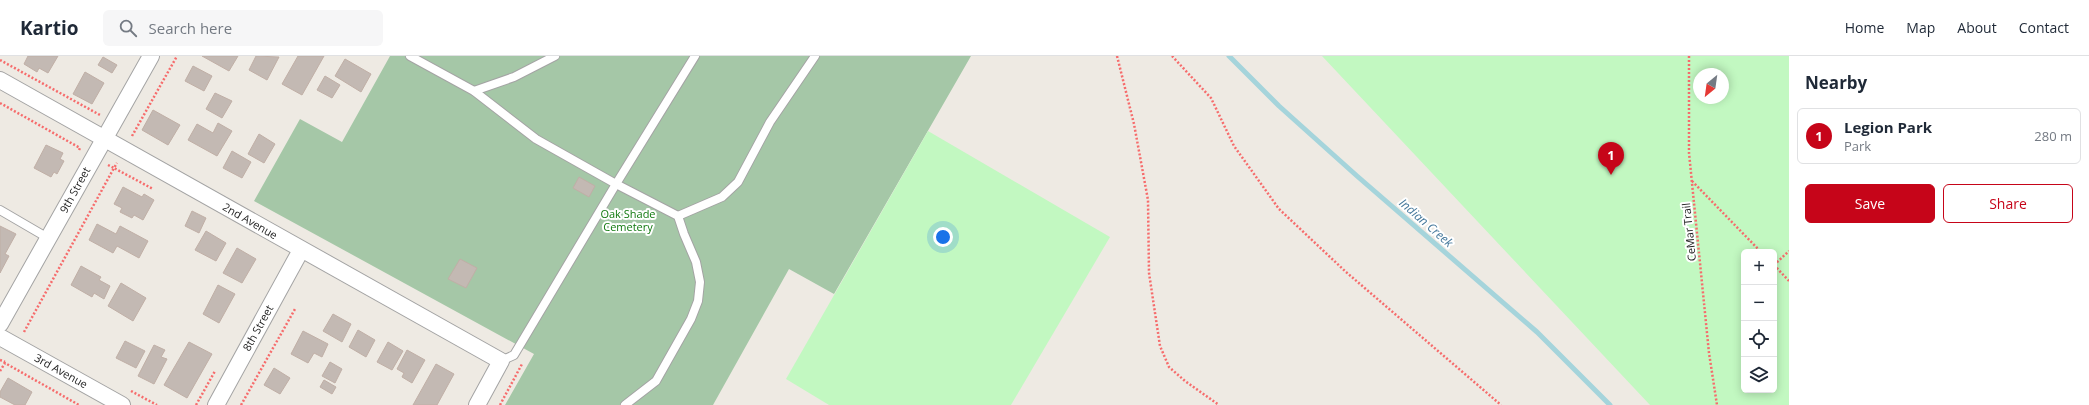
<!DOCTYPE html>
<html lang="en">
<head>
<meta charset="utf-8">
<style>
  :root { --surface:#fff; --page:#f6f6f7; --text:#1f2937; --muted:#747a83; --line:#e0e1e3; --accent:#c60519 }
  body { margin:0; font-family:"Open Sans",sans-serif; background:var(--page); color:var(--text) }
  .controls { position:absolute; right:12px; bottom:12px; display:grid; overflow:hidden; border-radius:6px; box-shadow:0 2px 10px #0003 }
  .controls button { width:36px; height:36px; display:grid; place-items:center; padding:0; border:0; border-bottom:1px solid var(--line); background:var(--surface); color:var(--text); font:20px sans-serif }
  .compass { position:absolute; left:1693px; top:12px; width:36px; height:36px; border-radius:50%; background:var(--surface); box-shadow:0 2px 10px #0003; rotate:209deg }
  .you { position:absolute; left:943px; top:181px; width:14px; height:14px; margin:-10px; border:3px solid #fff; border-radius:50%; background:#1a73e8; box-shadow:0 0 0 6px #1a73e833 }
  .badge { display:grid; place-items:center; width:26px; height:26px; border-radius:50%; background:var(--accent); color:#fff; font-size:13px; font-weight:700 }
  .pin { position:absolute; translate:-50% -33px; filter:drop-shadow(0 1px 2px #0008) }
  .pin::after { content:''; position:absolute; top:21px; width:14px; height:12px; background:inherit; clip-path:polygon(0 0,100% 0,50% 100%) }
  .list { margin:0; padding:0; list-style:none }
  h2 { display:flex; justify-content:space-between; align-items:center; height:52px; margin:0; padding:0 16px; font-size:17px }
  h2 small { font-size:13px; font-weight:400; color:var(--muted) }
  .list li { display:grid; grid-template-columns:26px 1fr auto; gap:12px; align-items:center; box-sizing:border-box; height:56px; margin:0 8px 8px; padding:0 8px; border:1px solid var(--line); border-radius:6px }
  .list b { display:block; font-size:15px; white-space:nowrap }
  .list p { margin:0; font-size:13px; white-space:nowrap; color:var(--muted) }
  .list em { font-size:13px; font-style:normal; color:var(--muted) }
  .actions { display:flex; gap:8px; padding:12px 16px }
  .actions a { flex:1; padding:9px 0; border:1px solid var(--accent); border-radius:6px; text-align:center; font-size:14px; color:var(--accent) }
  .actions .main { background:var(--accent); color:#fff }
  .icon { flex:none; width:22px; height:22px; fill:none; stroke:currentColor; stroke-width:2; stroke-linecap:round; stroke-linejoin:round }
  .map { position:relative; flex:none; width:1789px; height:349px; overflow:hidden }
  header { display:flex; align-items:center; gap:24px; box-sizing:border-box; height:56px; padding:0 20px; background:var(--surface); border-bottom:1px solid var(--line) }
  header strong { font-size:19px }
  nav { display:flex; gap:22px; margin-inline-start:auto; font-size:14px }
  .search { width:280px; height:36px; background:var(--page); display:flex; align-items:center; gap:10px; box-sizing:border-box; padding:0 14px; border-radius:6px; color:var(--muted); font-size:15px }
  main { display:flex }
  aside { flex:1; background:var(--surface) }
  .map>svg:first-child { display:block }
</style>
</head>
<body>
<header>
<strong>Kartio</strong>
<div class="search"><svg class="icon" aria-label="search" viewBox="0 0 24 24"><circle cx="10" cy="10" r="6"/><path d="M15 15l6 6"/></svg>Search here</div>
<nav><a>Home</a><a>Map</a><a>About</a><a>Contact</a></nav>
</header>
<main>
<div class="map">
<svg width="1789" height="349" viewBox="0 0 1789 349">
  <rect width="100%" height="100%" fill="#eeeae3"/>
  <!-- cemetery -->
  <polygon fill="#a5c7a7" points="390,0 971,0 834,238 789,213 713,349 505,349 534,298 254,145 300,63 342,86"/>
  <!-- park -->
  <g fill="#c2f8c1" fill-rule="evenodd">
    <path d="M 1322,0 L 1789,0 L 1789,349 L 1650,349 ZM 1699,18 L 1723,18 L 1723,42 L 1699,42 ZM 1744,196 L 1774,196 L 1774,334 L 1744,334 Z"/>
    <polygon points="928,75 1110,181 1011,349 829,349 786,323"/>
  </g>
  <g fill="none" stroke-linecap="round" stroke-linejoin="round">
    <!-- stream -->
    <polyline stroke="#a5d4db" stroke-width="5" points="1229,0 1279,50 1357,120 1537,276 1610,349"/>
  </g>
  <!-- building -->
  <g fill="#c3b9b3" stroke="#c0afa6">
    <polygon points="28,0 58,0 48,17 39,12 37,16 24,8"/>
    <polygon points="202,0 238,0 229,15"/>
    <polygon points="256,0 279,1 267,24 249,14"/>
    <polygon points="298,0 324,0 302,39 282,28"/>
    <polygon points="103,1 117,9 112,17 98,9"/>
    <polygon points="345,3 371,18 361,36 335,20"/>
    <polygon points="193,10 212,20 204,35 185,25"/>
    <polygon points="85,16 104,27 92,48 73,38"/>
    <polygon points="325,20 340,29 332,42 317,34"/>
    <polygon points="215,37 232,45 222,62 206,53"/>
    <polygon points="153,54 180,69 168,89 142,74"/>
    <polygon points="218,67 232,75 217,100 188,84 197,68 213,77"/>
    <polygon points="259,78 275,88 264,107 248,98"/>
    <polygon points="46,89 63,97 60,103 64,105 57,118 54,116 51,121 34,112"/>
    <polygon points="232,95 251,106 242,122 223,112"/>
    <polygon points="579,121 595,130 589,141 573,132"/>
    <polygon points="123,131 142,141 144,138 154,144 143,164 134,159 132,162 120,156 122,152 114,148"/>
    <polygon points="192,155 206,162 199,177 185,170"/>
    <polygon points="97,168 116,178 120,170 148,185 139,202 117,190 113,197 89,184"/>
    <polygon points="0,170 16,178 5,198 9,200 0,217"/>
    <polygon points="206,175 226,187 216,205 195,194"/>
    <polygon points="237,192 256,203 242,227 223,217"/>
    <polygon points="460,203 477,212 466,232 448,223"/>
    <polygon points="81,210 101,221 99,224 110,230 104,243 94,237 92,241 71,229"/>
    <polygon points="121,227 146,242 133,265 108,250"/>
    <polygon points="218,229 235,238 219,267 203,258"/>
    <polygon points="333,258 351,268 342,286 323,275"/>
    <polygon points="358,274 375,284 366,301 349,291"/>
    <polygon points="303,275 328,288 322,301 314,297 308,307 291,298"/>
    <polygon points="125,285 145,295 136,312 116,302"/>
    <polygon points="189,286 212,298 187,342 164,329"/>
    <polygon points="388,286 403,295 392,314 377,306"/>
    <polygon points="154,289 165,294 161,301 167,303 154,328 138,320"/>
    <polygon points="407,294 425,304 412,327 402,321 404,317 397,313"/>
    <polygon points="330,306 342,313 335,327 322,320"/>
    <polygon points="436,308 454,318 437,349 413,349"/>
    <polygon points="274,312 290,322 280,338 264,329"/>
    <polygon points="8,322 32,336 25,349 15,349 0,341 0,336"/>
    <polygon points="324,324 336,331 332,338 320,331"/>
  </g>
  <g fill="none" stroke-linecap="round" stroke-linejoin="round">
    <defs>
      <g id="lane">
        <polyline points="410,0 474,35 536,83 616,128 678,160 684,178 696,206 700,226 698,245 691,263 656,325 625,349"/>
        <polyline points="474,35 514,21 555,0"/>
        <polyline points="0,154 48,182"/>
        <polyline points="678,160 722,141 738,126 770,66 815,0"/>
        <polyline points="501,305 514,299 616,128 695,0"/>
      </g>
      <g id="street">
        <polyline points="0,24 501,305 477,349"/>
        <polyline points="0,268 151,0"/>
        <polyline points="0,281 122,349"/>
        <polyline points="216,349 301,194"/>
      </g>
    </defs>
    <!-- lane casing -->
    <use href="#lane" stroke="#a4a4a4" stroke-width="10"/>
    <!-- street casing -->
    <use href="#street" stroke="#a4a4a4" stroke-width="18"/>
    <!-- path -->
    <g stroke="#f66c6c" stroke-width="2.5" stroke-dasharray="2 2" stroke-linecap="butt">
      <polyline points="1117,0 1134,68 1148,144 1149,217 1160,290 1169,311 1185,325 1219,349"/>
      <polyline points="1172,0 1211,42 1234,90 1279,153 1346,216 1501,349"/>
      <polyline points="1689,0 1689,97 1709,297 1717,349"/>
      <polyline points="0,4 100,59 100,58"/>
      <polyline points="0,47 80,92 79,94"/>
      <polyline points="132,80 177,0"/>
      <polyline points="108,109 114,112 117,107"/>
      <polyline points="1692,125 1761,196"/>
      <polyline points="1774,209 1789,225"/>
      <polyline points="1774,209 1789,195"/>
      <polyline points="24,276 114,112 153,133"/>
      <polyline points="0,304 5,306"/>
      <polyline points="0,315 5,307 79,349"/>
      <polyline points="131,335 157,349"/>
      <polyline points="196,349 215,315"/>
      <polyline points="241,349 295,253"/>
      <polyline points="500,349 522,308"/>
    </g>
    <!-- lane -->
    <use href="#lane" stroke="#fff" stroke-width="8"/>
    <!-- street -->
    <use href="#street" stroke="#fff" stroke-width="16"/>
  </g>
  <g text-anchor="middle" stroke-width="4" stroke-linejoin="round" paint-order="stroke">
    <!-- street labels -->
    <g font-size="11" fill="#1d1d1d" stroke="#fff">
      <text transform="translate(75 134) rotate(-61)" y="4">9th Street</text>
      <text transform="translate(250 165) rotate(30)" y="4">2nd Avenue</text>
      <text transform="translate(1689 176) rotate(-96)" y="4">CeMar Trail</text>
      <text transform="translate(258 272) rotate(-61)" y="4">8th Street</text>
      <text transform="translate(61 315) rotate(29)" y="4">3rd Avenue</text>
    </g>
    <!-- park labels -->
    <g font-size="11" fill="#10790e" stroke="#fff">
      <text x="628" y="162">Oak Shade<tspan x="628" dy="13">Cemetery</tspan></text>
    </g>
    <!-- water labels -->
    <g font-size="12" font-style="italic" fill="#46799c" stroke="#fff">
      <text transform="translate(1426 167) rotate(41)" y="4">Indian Creek</text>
    </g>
  </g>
</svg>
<div class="controls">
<button>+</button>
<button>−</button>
<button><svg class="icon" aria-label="locate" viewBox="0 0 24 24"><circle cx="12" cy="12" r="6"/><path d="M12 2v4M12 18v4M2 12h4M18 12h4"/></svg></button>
<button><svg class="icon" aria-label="layers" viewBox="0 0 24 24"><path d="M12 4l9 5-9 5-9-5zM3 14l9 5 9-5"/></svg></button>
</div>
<svg class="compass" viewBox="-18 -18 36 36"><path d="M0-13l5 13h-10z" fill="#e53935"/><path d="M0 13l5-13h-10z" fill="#747a83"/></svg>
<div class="you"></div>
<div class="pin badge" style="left:1611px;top:119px">1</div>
</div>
<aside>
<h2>Nearby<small></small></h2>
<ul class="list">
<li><span class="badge">1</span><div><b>Legion Park</b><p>Park</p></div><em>280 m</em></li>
</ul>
<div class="actions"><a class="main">Save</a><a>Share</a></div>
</aside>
</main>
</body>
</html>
